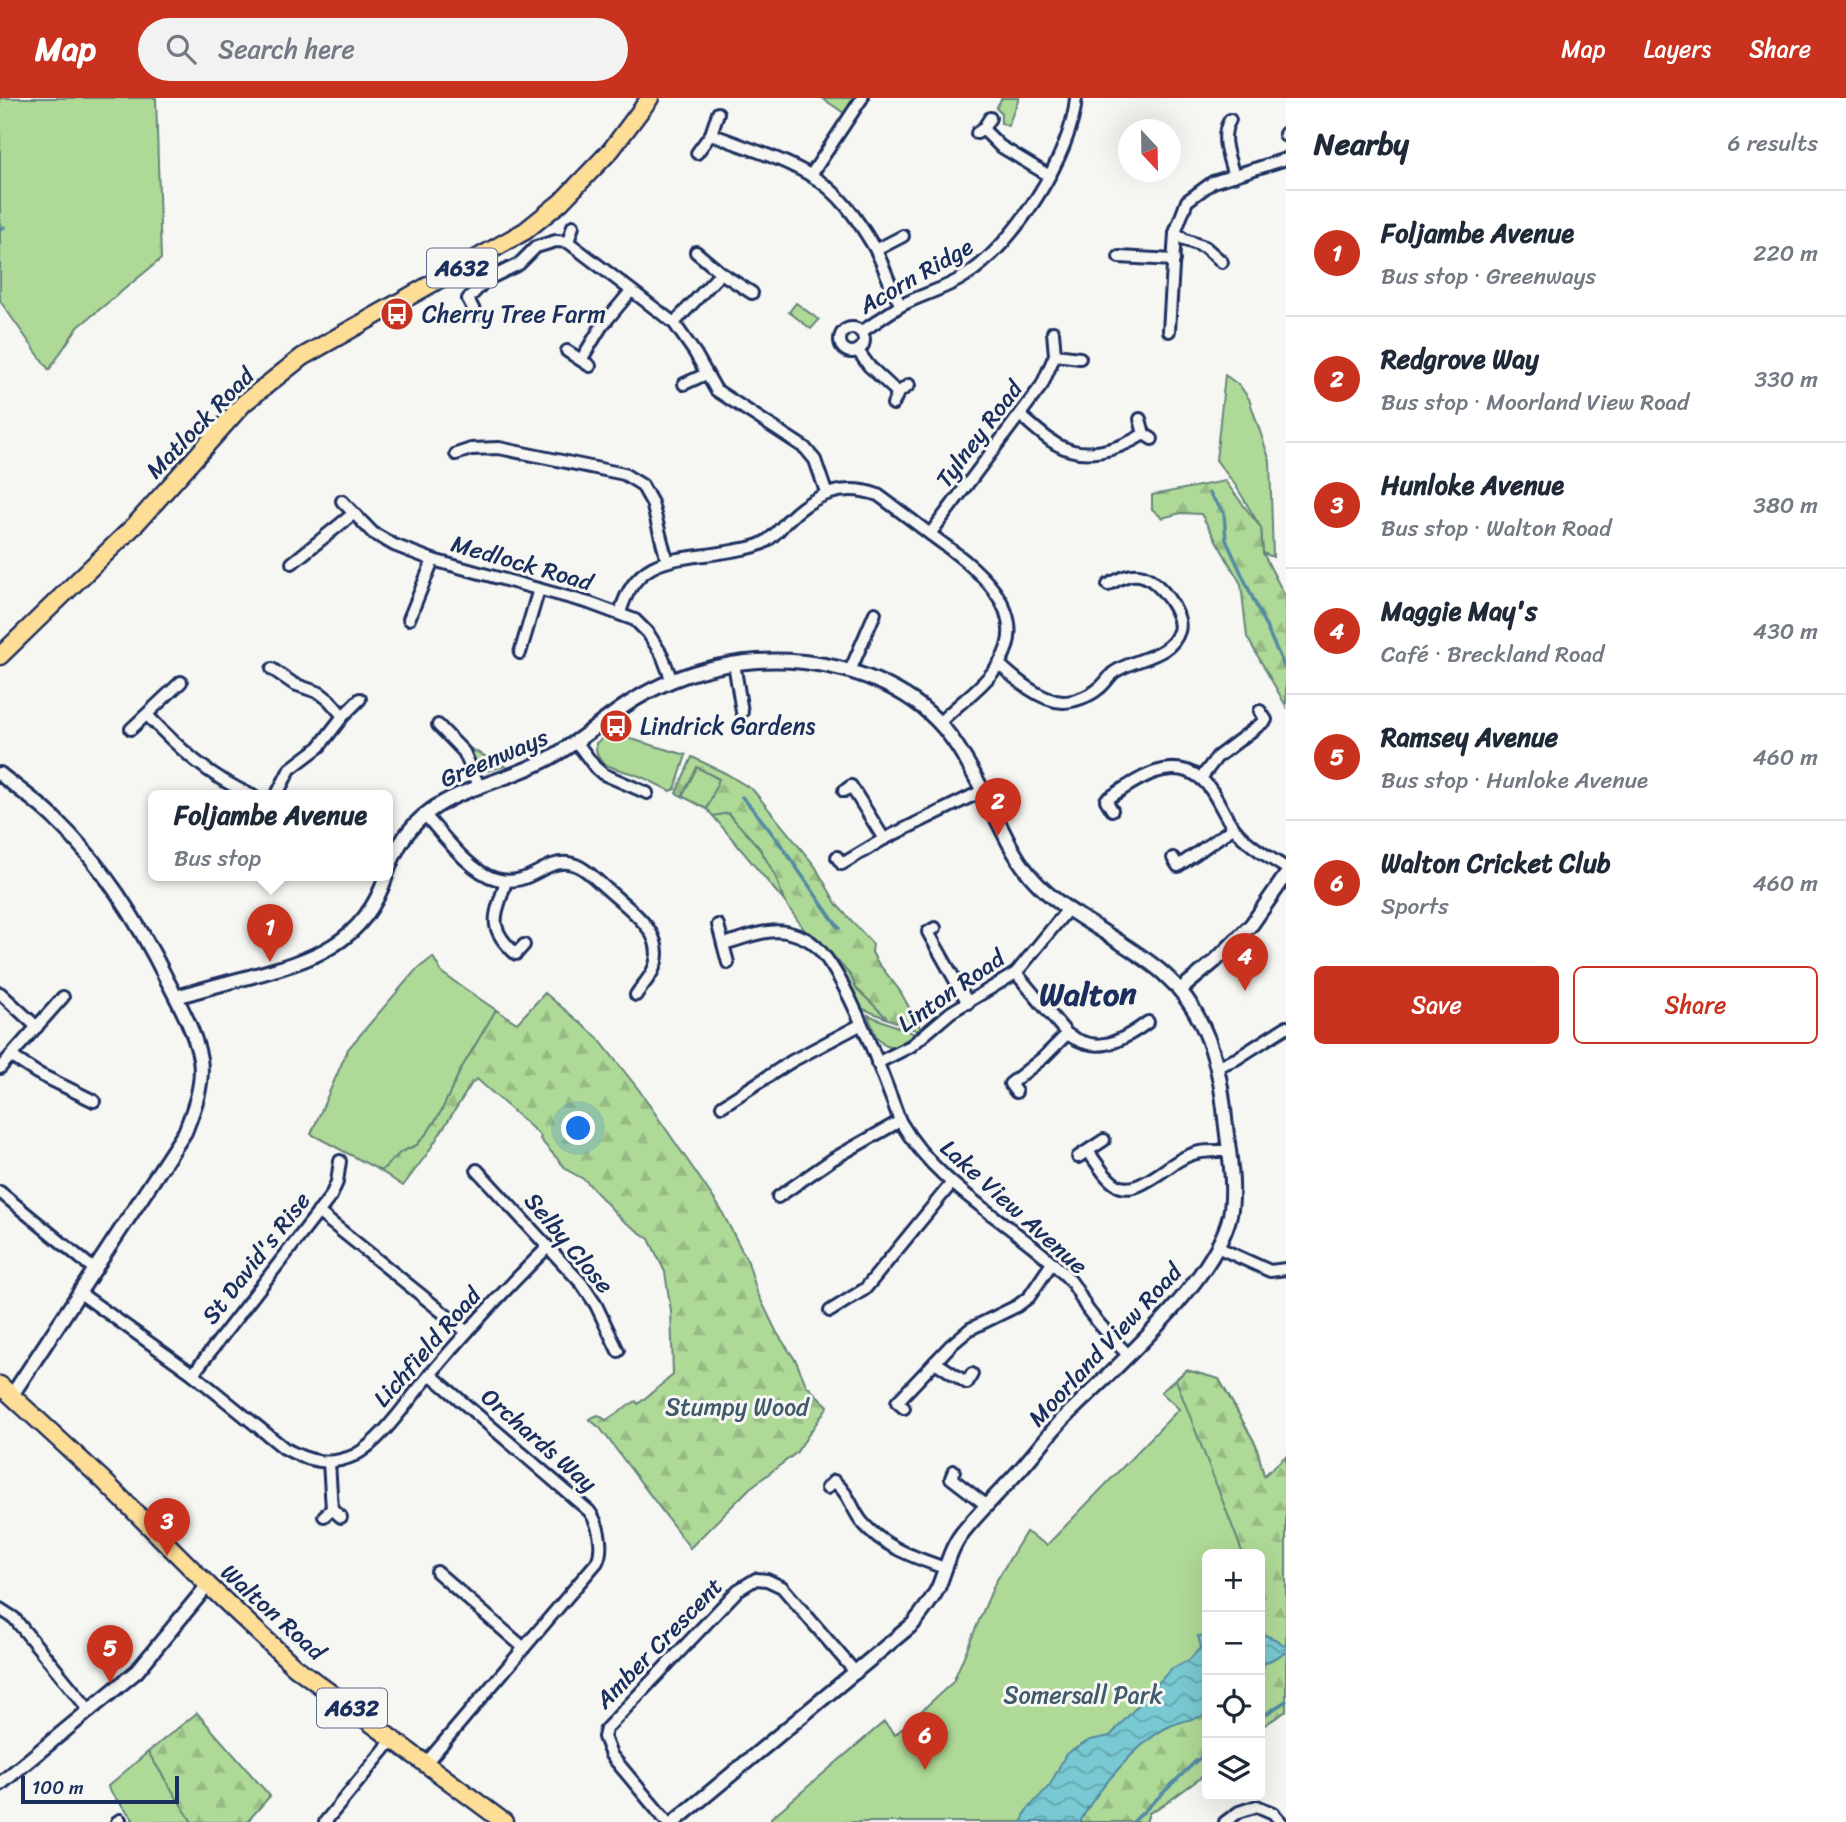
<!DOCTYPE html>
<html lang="en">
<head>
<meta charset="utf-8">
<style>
  :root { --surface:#fff; --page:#f2f2f3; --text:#1f2937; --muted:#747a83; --line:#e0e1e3; --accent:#c8321e }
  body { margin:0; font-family:Sriracha,sans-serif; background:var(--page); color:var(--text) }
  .controls { position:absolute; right:21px; bottom:21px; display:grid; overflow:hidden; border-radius:10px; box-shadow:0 7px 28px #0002 }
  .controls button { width:63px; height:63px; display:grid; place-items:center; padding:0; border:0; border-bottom:2px solid var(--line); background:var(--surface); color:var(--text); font:35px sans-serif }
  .compass { position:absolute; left:1118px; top:21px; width:63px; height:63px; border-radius:50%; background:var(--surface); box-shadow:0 7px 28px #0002; rotate:158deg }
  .scale { position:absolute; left:21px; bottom:18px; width:158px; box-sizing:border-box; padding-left:7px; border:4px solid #1b2f5e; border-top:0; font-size:19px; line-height:24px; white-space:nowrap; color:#1b2f5e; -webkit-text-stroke:5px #f6f6f2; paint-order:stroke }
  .you { position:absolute; left:579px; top:1031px; width:24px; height:24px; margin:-18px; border:5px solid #fff; border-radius:50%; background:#1a73e8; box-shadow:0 0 0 10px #1a73e833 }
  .badge { display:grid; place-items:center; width:46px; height:46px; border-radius:50%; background:var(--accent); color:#fff; font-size:23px; font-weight:700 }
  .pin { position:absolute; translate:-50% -58px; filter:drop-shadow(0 2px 4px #0008) }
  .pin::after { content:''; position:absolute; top:37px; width:24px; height:21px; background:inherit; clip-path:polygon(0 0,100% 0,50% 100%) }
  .popup { position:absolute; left:148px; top:692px; width:245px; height:91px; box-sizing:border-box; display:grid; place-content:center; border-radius:10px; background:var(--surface); filter:drop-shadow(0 2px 5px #0005); font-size:23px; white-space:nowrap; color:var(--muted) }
  .popup b { font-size:26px; color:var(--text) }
  .popup::after { content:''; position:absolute; left:50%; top:100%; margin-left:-14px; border:14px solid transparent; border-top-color:var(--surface) }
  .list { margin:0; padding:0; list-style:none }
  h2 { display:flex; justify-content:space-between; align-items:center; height:91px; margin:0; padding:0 28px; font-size:30px }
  h2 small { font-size:23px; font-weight:400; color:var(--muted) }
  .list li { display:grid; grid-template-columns:46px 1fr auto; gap:21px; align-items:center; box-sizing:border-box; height:126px; padding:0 28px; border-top:2px solid var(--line) }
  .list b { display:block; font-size:26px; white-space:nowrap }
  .list p { margin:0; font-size:23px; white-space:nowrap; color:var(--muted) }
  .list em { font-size:23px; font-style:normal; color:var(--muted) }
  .actions { display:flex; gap:14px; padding:21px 28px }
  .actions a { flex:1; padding:16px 0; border:2px solid var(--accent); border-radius:10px; text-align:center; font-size:24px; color:var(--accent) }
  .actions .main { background:var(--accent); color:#fff }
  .icon { flex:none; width:38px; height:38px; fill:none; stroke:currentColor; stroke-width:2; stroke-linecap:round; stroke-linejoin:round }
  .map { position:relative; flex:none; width:1286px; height:1724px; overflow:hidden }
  header { display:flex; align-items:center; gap:42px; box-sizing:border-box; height:98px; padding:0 35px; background:var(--accent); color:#fff }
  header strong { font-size:33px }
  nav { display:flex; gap:38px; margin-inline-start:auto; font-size:24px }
  .search { width:490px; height:63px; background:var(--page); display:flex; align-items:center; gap:18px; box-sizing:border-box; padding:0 24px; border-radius:38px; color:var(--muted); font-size:26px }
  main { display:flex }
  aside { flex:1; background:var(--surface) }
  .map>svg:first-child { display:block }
</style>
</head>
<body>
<header>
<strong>Map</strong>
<div class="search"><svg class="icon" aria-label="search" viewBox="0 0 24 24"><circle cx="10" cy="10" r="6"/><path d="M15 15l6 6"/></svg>Search here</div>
<nav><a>Map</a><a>Layers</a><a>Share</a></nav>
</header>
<main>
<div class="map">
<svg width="1286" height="1724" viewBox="0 0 1286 1724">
  <defs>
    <pattern id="forest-firs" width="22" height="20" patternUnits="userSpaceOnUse" patternTransform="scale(1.75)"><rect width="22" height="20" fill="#afd996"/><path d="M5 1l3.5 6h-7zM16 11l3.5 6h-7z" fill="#96bb84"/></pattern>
    <pattern id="water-waves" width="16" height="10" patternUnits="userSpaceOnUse" patternTransform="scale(1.75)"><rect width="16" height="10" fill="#79c9d2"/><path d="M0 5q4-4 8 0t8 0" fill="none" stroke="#62a4ae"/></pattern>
  </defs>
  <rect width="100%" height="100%" fill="#f6f6f2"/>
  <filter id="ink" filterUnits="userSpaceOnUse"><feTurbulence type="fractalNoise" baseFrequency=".0143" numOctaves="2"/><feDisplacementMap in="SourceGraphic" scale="14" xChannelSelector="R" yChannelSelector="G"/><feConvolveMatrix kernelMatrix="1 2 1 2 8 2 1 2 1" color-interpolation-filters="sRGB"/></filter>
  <g filter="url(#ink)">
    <!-- green -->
    <g fill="#afd996" stroke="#65847a" stroke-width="2">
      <polygon points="0,0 156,0 161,161 77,230 49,272 0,203"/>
      <polygon points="822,0 859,0 847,17"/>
      <polygon points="1002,0 1019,0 1008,28 1001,25 1001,15 996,10"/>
      <polygon points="796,205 819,222 811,231 789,214"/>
      <polygon points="1225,277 1240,288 1249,301 1270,363 1273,459 1263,455 1261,430 1236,388 1216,362"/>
      <path d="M 610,635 L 686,657 L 675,691 L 670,693 C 658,687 646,680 634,676 C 617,670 594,670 596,645 Z"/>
      <polygon points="469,650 505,668 484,674 476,666"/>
      <polygon points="697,669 720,682 707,711 682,698"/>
      <path d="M 728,715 C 753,740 776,768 784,803 L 713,718 Z"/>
      <polygon points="829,853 851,878 856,890 888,921 861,910"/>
      <polygon points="433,859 442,875 496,912 459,975 442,1012 428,1034 417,1047 401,1054 381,1073 311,1036 348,951 415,873"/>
      <path d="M 868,917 L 915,936 L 894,950 C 876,948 874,932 868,917 Z"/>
      <polygon points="1186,1272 1219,1281 1256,1347 1264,1378 1286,1358 1286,1613 1260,1630 1260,1456 1207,1456 1207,1675 1165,1706 1149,1715 1146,1724 771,1724 771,1720 884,1624 895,1637 953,1584 995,1485 1026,1434 1047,1447 1179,1311 1161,1294"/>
      <polygon points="148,1654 192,1724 130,1724 133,1721 109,1692 108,1688"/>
    </g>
    <!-- forest -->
    <g fill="url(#forest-firs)" stroke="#65847a" stroke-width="2">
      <polygon points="1225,383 1261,430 1263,455 1286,500 1286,608 1247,539 1241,486 1201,416 1181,415 1162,420 1152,411 1152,397"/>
      <polygon points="692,659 725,675 753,692 815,768 837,807 873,846 872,854 876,862 900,893 921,931 918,933 888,921 856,890 851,878 829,853 814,838 806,834 784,803 775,777 759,749 728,715 713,718 707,711 719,681 697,669 682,698 676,695"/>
      <polygon points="545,895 597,939 639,992 699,1079 720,1110 748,1164 757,1194 777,1235 796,1263 806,1287 828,1308 796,1355 750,1390 690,1450 600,1330 589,1321 598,1317 606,1322 636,1303 638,1306 673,1277 671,1213 665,1174 649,1141 621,1121 585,1082 567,1072 540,1041 541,1038 477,981 472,985 427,1056 403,1088 381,1073 401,1054 417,1047 428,1034 442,1012 461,971 496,912 517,925"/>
      <polygon points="1186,1272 1219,1281 1256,1347 1264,1378 1286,1358 1286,1549 1277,1542 1260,1535 1260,1456 1243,1456 1176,1282"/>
      <polygon points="1286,1554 1286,1613 1260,1630 1260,1568"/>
      <polygon points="197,1615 270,1698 247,1724 192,1724 148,1654"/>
      <path d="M 1207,1617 L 1207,1675 L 1165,1706 L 1149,1715 L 1146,1724 L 1080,1724 C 1095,1694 1139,1642 1170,1628 C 1182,1623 1195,1620 1207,1617 Z"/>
    </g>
    <!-- water -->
    <g fill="url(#water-waves)" stroke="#538ba4" stroke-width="2">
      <polygon points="1260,1535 1277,1542 1286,1549 1286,1554 1260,1568"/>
      <path d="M 1207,1537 L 1207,1617 C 1195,1620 1182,1623 1170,1628 C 1139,1642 1095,1694 1080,1724 L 1022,1724 L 1026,1713 L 1050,1687 L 1066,1656 L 1090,1642 L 1110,1638 L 1171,1571 L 1189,1562 L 1201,1549 L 1198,1538 Z"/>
    </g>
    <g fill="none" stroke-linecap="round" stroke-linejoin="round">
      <!-- stream -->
      <g stroke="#538ba4" stroke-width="3.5">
        <polyline points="0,131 4,129"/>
        <polyline points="1209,395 1224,415 1226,442 1286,572"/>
        <path d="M 742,699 C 779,739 806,786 839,830"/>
        <polyline points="1260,1620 1286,1603"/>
        <polyline points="1133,1724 1196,1663 1207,1655"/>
      </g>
      <defs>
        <g id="minor">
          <path d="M 1230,22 C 1219,39 1229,59 1234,78"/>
          <polyline points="983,31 1000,48 1048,77"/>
          <polyline points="977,35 983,31 990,20"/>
          <path d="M 711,36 C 743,49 780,59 810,77 C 839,93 858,122 874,149 C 885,168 889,189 901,207"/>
          <polyline points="697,55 711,36 718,15"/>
          <polyline points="811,77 862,0"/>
          <polyline points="1175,135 1185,142 1205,149 1222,164"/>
          <polyline points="568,144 573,128"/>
          <polyline points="876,152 903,138"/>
          <polyline points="696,154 721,175 752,195"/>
          <polyline points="1119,159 1174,162"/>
          <polyline points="476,216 468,201 486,182 519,166 536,149 556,143 568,144 674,225 695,255 716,292 805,350 815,362 826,394"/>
          <polyline points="674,225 721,175"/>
          <circle cx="852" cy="242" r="12"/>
          <polyline points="1169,233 1175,135 1187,103 1213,84 1286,61"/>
          <path d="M 861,234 C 875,225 888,215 902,207 C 922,196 946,191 965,178 C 1013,148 1072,57 1076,0"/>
          <polyline points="567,253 590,268"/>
          <polyline points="858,253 869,268 898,295"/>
          <polyline points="1055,257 1080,260"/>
          <polyline points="581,262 601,229 631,193"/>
          <polyline points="684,286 706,276"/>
          <polyline points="893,306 898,295 909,287"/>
          <path d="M 1021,318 C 1032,327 1043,338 1056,346 C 1084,363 1118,352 1144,336"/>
          <polyline points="1140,321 1144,336 1152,341"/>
          <polyline points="456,356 471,351 499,350 624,376 642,387 652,405 667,463"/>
          <polyline points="342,403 373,435 394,447 433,462 589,505 635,522 648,535 662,557 672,583"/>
          <polyline points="930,436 1042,287 1055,257 1053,234"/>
          <polyline points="292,465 353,416"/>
          <path d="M 620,515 C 637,454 680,463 732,453 C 742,451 754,450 763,445 C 773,440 780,431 787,423 C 813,397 842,384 878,397 C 896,410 913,423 930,436 C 968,464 1034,509 1000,564 C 987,586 958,606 939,625"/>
          <polyline points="409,521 433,462"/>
          <polyline points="520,555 539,491"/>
          <polyline points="734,565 742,614"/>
          <path d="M 999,566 C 1015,581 1040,603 1063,604 C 1074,604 1090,598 1098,591 C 1104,587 1108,580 1113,575 C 1134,559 1170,561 1179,533 C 1184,516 1159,483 1143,478 C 1130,474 1119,481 1108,487"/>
          <polyline points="272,571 294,586 320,595 329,602 343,618"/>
          <polyline points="850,573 875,515"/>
          <path d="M 147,617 C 182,653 207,677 253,698"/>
          <polyline points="438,627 464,654 479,688"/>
          <polyline points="131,631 181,584"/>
          <polyline points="577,645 595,669 603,676 647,695"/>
          <polyline points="1201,680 1217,659 1266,622 1260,613"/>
          <polyline points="844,693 851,688 884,741"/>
          <polyline points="276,698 290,671 319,649 343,618 360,601"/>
          <path d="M 1112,712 L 1106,702 C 1132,685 1169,656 1200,680 C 1216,692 1222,716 1234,730 C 1247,747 1269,759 1286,770"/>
          <path d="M 425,717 C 443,737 470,774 496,781 C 529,790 543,762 568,765 C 584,767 596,782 608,792 C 631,813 671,838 652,874 C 648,882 641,889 636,897"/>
          <polyline points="837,759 842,766 884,741 982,693"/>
          <polyline points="1173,760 1178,768 1233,730"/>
          <path d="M 506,783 C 496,818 485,828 516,856 L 524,847"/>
          <polyline points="718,827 728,865"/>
          <polyline points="935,830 928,834 968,905"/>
          <path d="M 723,846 C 743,841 766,830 786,834 C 795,836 804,839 811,844 C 845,869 884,981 900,1023 C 941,1094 1013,1123 1068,1180 C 1077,1189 1081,1202 1088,1212 C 1100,1228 1114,1242 1128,1257"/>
          <path d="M 1016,875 L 1067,936 C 1098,957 1121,944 1148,924"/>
          <polyline points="0,895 37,929"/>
          <polyline points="11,958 37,975 94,1003"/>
          <polyline points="877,965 911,948 951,914 1016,875 1068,811"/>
          <polyline points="1218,968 1236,961 1286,929"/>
          <polyline points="0,970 63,899"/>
          <polyline points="1016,994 1010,986 1044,959 1067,936"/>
          <polyline points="722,1008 792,963 860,927"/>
          <path d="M 1088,1053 C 1116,1094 1122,1102 1166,1071 C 1173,1066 1181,1060 1190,1057 C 1201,1052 1216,1053 1228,1053"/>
          <polyline points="1078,1059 1104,1042"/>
          <polyline points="477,1072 582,1186 596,1207 618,1253"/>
          <polyline points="0,1094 95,1172"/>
          <polyline points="778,1099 833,1061 900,1023"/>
          <polyline points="318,1114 467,1234"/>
          <polyline points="1217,1149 1270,1173 1286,1171"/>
          <path d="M 80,1195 L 193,1276 L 284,1350 C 307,1363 329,1369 355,1357 C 382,1343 408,1302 428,1279 C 466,1234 506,1190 548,1149"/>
          <polyline points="830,1213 865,1191 951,1086"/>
          <polyline points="935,1264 967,1285 972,1276"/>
          <polyline points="193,1276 331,1098 337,1084 340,1063"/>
          <polyline points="904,1310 897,1304 951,1247 970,1231 1017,1208 1029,1199 1052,1165"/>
          <polyline points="329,1364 332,1411"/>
          <polyline points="954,1373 951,1380 986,1407"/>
          <path d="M 827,1390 L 834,1383 C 851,1398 851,1410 862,1424 C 883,1449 916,1460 945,1470"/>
          <polyline points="324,1418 332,1411 341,1419"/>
          <polyline points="437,1474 524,1550"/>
          <polyline points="0,1511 14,1520 90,1613"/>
          <path d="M 426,1665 L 597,1464 C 604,1450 599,1425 589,1413 L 430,1276"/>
          <polyline points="117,1724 120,1722"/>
          <polyline points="325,1724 393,1641"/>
          <polyline points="667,1724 611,1657 604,1639 606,1631 738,1492 756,1481 767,1482 782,1489 856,1575"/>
          <polyline points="1225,1724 1239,1714 1257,1708 1273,1715 1281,1724"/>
        </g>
        <g id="tertiary">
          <polyline points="1286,36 1286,37"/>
          <path d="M 0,676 C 18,691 38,704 54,720 C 103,767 137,822 167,882 C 180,907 195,934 200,961 C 204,986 194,1011 185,1034 L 12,1297"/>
          <path d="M 387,775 C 415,691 480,696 546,662 C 578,646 603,621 634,602 C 684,571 744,558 804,564 C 858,570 917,593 950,638 C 966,659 978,684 990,707 C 1003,733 1015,762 1035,783 C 1053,803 1077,817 1099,831 C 1121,845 1145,859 1164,876 C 1206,913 1220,967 1225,1020 C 1228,1050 1236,1087 1230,1117 C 1215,1184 1112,1272 1063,1321 C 1047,1338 1033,1358 1017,1375 C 999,1395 980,1413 963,1434 C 950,1450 946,1471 938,1490 C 931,1504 922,1515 913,1526 L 674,1724"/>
          <polyline points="1180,892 1215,863 1252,826 1286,777"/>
          <path d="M 176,899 C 200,892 225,885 249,879 C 312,862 364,846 386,778"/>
          <polyline points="0,1686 137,1573 208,1487"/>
        </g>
        <g id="primary">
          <polyline points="0,558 134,428 244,305 302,259 525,133 561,104 611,52 650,0"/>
          <polyline points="0,1287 103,1382 208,1487 294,1568 504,1724"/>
        </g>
      </defs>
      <!-- minor casing -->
      <use href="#minor" stroke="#1b2f5e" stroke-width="16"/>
      <!-- tertiary casing -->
      <use href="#tertiary" stroke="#1b2f5e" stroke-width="18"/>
      <!-- primary casing -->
      <use href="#primary" stroke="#1b2f5e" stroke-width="21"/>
      <!-- minor -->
      <use href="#minor" stroke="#f6f6f2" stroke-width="10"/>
      <!-- tertiary -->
      <use href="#tertiary" stroke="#f6f6f2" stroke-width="12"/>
      <!-- primary -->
      <use href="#primary" stroke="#fedd96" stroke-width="16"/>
    </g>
  </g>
  <!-- icons -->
  <defs>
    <symbol id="bus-disc" viewBox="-11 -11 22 22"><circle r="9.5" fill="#c8321e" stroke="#f6f6f2"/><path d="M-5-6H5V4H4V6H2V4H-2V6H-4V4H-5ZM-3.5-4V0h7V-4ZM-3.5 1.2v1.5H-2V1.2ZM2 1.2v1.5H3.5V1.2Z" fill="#fff"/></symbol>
  </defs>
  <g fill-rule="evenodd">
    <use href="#bus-disc" x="378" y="197" width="38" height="38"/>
    <use href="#bus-disc" x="597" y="609" width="38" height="38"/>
  </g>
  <g text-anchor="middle" stroke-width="6" stroke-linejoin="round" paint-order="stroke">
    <!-- shield labels -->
    <g fill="#f6f6f2" stroke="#5d6b8a" stroke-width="2">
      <rect x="427" y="150.5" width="70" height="39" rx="5"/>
      <rect x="317" y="1590.5" width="70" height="39" rx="5"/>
    </g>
    <g font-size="23" font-weight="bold" fill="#1b2f5e">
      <text x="462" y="178">A632</text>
      <text x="352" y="1618">A632</text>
    </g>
    <!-- street labels -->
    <g font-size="24" fill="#1b2f5e" stroke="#f6f6f2">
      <text transform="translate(916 178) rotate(-30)" y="8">Acorn Ridge</text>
      <text transform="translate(200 325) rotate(-46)" y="8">Matlock Road</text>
      <text transform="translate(979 336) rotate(-53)" y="8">Tylney Road</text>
      <text transform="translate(522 465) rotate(16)" y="8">Medlock Road</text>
      <text transform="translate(494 660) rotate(-23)" y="8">Greenways</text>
      <text transform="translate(951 893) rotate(-35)" y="8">Linton Road</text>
      <text transform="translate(1014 1109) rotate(42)" y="8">Lake View Avenue</text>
      <text transform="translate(569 1145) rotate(50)" y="8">Selby Close</text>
      <text transform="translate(256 1160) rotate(-52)" y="8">St David's Rise</text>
      <text transform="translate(1105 1247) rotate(-47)" y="8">Moorland View Road</text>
      <text transform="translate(427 1249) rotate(-49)" y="8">Lichfield Road</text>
      <text transform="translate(539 1342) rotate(41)" y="8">Orchards Way</text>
      <text transform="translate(273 1514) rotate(42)" y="8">Walton Road</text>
      <text transform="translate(659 1545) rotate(-46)" y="8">Amber Crescent</text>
    </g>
    <!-- poi labels -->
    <g font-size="24" fill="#1b2f5e" stroke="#f6f6f2" text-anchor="start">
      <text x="422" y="224">Cherry Tree Farm</text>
      <text x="640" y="636">Lindrick Gardens</text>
    </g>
    <!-- park labels -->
    <g font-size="24" fill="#405a6c" stroke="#f6f6f2">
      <text x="737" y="1317">Stumpy Wood</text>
      <text x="1083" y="1605">Somersall Park</text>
    </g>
    <!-- district labels -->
    <g font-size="32" font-weight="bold" fill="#1b2f5e" stroke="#f6f6f2">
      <text x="1088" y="907">Walton</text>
    </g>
  </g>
</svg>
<div class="controls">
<button>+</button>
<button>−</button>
<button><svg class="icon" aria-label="locate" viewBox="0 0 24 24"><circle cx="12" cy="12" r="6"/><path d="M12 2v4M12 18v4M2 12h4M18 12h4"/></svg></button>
<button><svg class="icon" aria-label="layers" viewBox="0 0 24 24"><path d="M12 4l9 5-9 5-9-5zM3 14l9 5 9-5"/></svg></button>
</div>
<svg class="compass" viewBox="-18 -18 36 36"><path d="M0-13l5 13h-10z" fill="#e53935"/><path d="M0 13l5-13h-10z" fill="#747a83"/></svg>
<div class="scale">100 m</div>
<div class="you"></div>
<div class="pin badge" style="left:270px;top:864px">1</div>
<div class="popup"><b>Foljambe Avenue</b>Bus stop</div>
<div class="pin badge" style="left:998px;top:738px">2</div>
<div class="pin badge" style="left:167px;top:1458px">3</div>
<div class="pin badge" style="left:1245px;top:893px">4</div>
<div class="pin badge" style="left:110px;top:1585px">5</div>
<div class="pin badge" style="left:925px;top:1672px">6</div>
</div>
<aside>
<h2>Nearby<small>6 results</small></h2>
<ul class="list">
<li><span class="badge">1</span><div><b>Foljambe Avenue</b><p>Bus stop · Greenways</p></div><em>220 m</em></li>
<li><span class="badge">2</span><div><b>Redgrove Way</b><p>Bus stop · Moorland View Road</p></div><em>330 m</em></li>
<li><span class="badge">3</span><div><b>Hunloke Avenue</b><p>Bus stop · Walton Road</p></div><em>380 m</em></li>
<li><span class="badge">4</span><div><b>Maggie May's</b><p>Café · Breckland Road</p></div><em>430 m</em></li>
<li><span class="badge">5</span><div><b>Ramsey Avenue</b><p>Bus stop · Hunloke Avenue</p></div><em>460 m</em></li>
<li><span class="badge">6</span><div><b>Walton Cricket Club</b><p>Sports</p></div><em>460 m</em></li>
</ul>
<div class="actions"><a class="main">Save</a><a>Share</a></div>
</aside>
</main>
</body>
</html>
